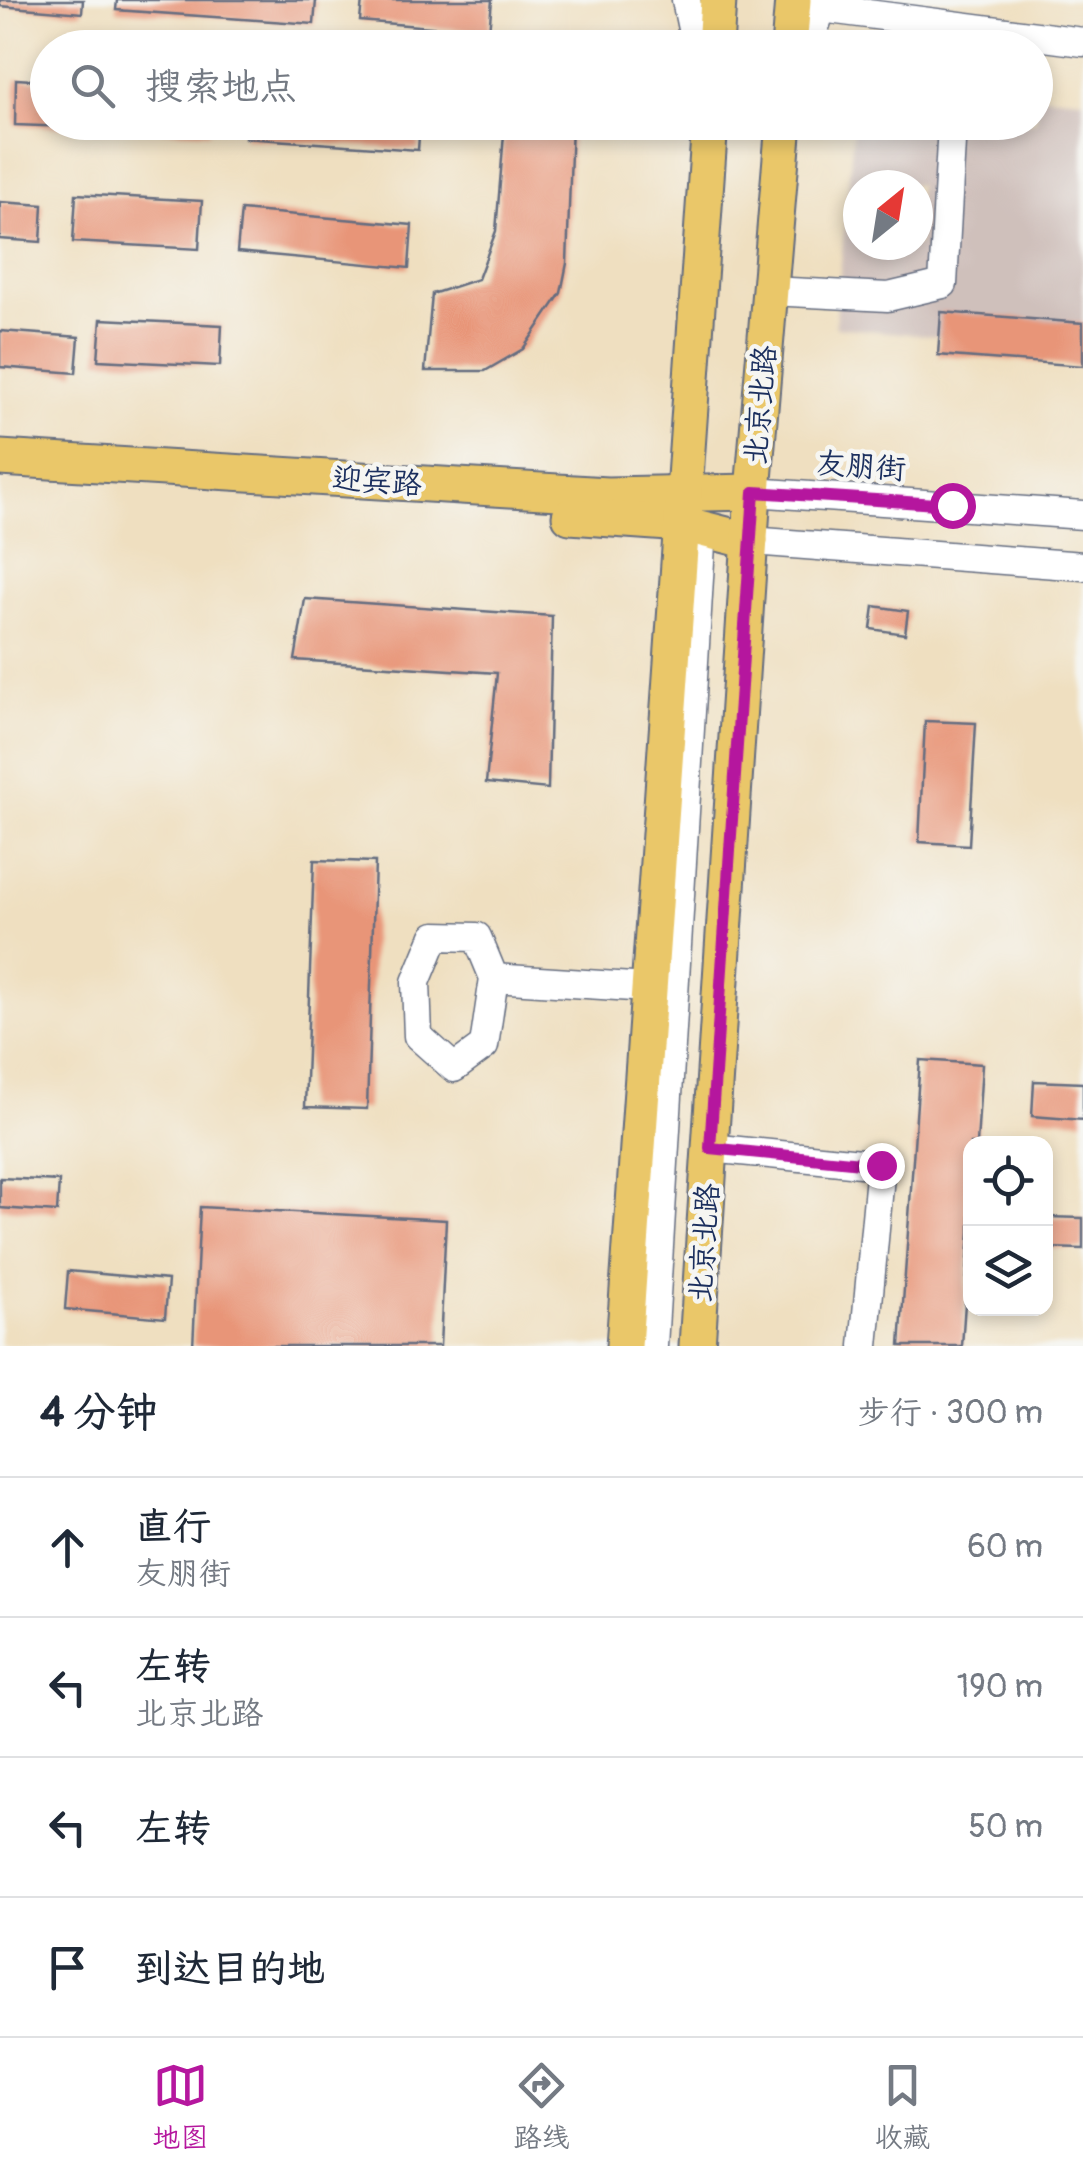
<!DOCTYPE html>
<html lang="zh">
<head>
<meta charset="utf-8">
<style>
  :root { --surface:#fff; --page:#f2f2f3; --text:#1f2937; --muted:#747a83; --line:#e0e1e3; --accent:#b5179e }
  body { margin:0; font-family:Pangolin,"LXGW WenKai TC",sans-serif; background:var(--page); color:var(--text) }
  .controls { position:absolute; right:30px; bottom:30px; display:grid; overflow:hidden; border-radius:20px; box-shadow:0 5px 15px #0003 }
  .controls button { width:90px; height:90px; display:grid; place-items:center; padding:0; border:0; border-bottom:2px solid var(--line); background:var(--surface); color:var(--text); font:50px sans-serif }
  .compass { position:absolute; left:843px; top:170px; width:90px; height:90px; border-radius:50%; background:var(--surface); box-shadow:0 5px 15px #0003; rotate:30deg }
  .stop { position:absolute; width:30px; height:30px; margin:-22px; border:8px solid #b5179e; border-radius:50%; background:#fff }
  .stop.end { background:#b5179e; border-color:#fff; box-shadow:0 2px 10px #0008 }
  .list { margin:0; padding:0; list-style:none }
  h2 { display:flex; justify-content:space-between; align-items:center; height:130px; margin:0; padding:0 40px; font-size:42px }
  h2 small { font-size:32px; font-weight:400; color:var(--muted) }
  .list li { display:grid; grid-template-columns:65px 1fr auto; gap:30px; align-items:center; box-sizing:border-box; height:140px; padding:0 40px; border-top:2px solid var(--line) }
  .list b { display:block; font-size:38px; white-space:nowrap }
  .list p { margin:0; font-size:32px; white-space:nowrap; color:var(--muted) }
  .list em { font-size:32px; font-style:normal; color:var(--muted) }
  .icon { flex:none; width:55px; height:55px; fill:none; stroke:currentColor; stroke-width:2; stroke-linecap:round; stroke-linejoin:round }
  .map { position:relative; flex:none; width:1083px; height:1346px; overflow:hidden }
  .search { position:absolute; background:var(--surface); box-shadow:0 5px 15px #0003; left:30px; right:30px; top:30px; height:110px; display:flex; align-items:center; gap:25px; box-sizing:border-box; padding:0 35px; border-radius:55px; color:var(--muted); font-size:38px }
  .sheet { height:690px; background:var(--surface) }
  nav { display:flex; justify-content:space-around; align-items:center; box-sizing:border-box; height:140px; border-top:2px solid var(--line); background:var(--surface); font-size:28px; color:var(--muted) }
  nav a { display:grid; justify-items:center; gap:5px }
  nav .on { color:var(--accent) }
  .map>svg:first-child { display:block }
</style>
</head>
<body>
<div class="map">
<svg width="1083" height="1346" viewBox="0 0 1083 1346">
  <rect width="100%" height="100%" fill="#f6f6f2"/>
  <filter id="ink" filterUnits="userSpaceOnUse"><feTurbulence type="fractalNoise" baseFrequency=".01" numOctaves="2"/><feDisplacementMap in="SourceGraphic" scale="20" xChannelSelector="R" yChannelSelector="G"/><feConvolveMatrix kernelMatrix="1 2 1 2 8 2 1 2 1" color-interpolation-filters="sRGB"/></filter>
  <filter id="wash" filterUnits="userSpaceOnUse"><feTurbulence type="fractalNoise" baseFrequency=".0048" numOctaves="4" result="noise"/><feDisplacementMap in="SourceGraphic" scale="40" xChannelSelector="R" yChannelSelector="G"/><feGaussianBlur stdDeviation="2.25" result="paint"/><feColorMatrix in="noise" values="0 0 0 0 0 0 0 0 0 0 0 0 0 0 0 0 0 1.4 0 .05"/><feComposite in="paint" operator="in"/></filter>
  <g filter="url(#wash)">
    <rect width="100%" height="100%" fill="#efdfc0"/>
    <!-- industrial -->
    <path fill="#cfc0bb" fill-rule="evenodd" d="M 1036,95 L 1083,99 L 1083,350 L 835,327 L 854,123 L 1036,122 ZM 858,185 L 918,185 L 918,245 L 858,245 Z"/>
    <g id="blocks">
      <!-- building -->
      <g fill="#e89578">
        <polygon points="0,0 83,0 82,13 0,6"/>
        <polygon points="117,0 316,0 314,24 116,10"/>
        <polygon points="362,0 492,0 489,32 360,21"/>
        <polygon points="16,79 48,81 48,122 209,122 209,132 15,125"/>
        <polygon points="246,122 420,122 418,150 245,138"/>
        <polygon points="505,122 572,124 567,263 561,293 523,349 485,371 425,371 432,294 478,279 496,231"/>
        <polygon points="76,194 202,201 199,249 73,242"/>
        <polygon points="0,202 43,205 41,242 0,239"/>
        <polygon points="241,210 412,225 409,268 237,252"/>
        <polygon points="941,312 1083,323 1083,366 938,355"/>
        <polygon points="101,319 222,325 220,366 98,360"/>
        <polygon points="0,331 79,337 76,373 0,367"/>
        <polygon points="305,599 552,616 548,789 486,783 497,673 295,660"/>
        <polygon points="874,606 908,611 905,634 871,629"/>
        <polygon points="925,721 976,723 969,845 919,842"/>
        <polygon points="314,860 375,862 367,1109 305,1107"/>
        <polygon points="920,1060 982,1064 977,1144 970,1144 970,1232 962,1346 900,1346"/>
        <polygon points="1034,1081 1083,1083 1083,1120 1032,1116"/>
        <polygon points="0,1178 59,1181 57,1212 0,1208"/>
        <polygon points="200,1207 446,1220 440,1346 193,1346"/>
        <polygon points="1046,1217 1083,1218 1083,1249 1046,1248"/>
        <polygon points="68,1271 168,1280 165,1318 65,1309"/>
      </g>
    </g>
  </g>
  <g filter="url(#ink)">
    <use href="#blocks" fill-opacity="0" stroke="#656d80" stroke-width="2.5"/>
    <g fill="none" stroke-linecap="round" stroke-linejoin="round">
      <defs>
        <g id="minor">
          <polyline points="686,0 696,48"/>
          <polyline points="816,0 821,8 1083,42"/>
          <polyline points="808,48 824,0"/>
          <polyline points="770,291 888,297 943,284 952,125 891,122"/>
          <polyline points="753,492 1083,515"/>
          <polyline points="750,541 1083,566"/>
          <polyline points="494,978 484,1046 454,1068 418,1036 416,982 435,936 477,937 494,978 648,988"/>
          <polyline points="710,1148 881,1165 864,1346"/>
          <polyline points="653,1346 702,528"/>
        </g>
        <g id="major">
          <polyline points="715,48 718,0"/>
          <polyline points="789,48 793,0"/>
          <polyline points="0,458 607,495 753,492"/>
          <polyline points="570,516 683,524 750,541"/>
          <polyline points="624,1346 710,122"/>
          <polyline points="697,1346 753,492 784,122"/>
        </g>
      </defs>
      <!-- minor casing -->
      <use href="#minor" stroke="#656d80" stroke-width="31"/>
      <!-- major casing -->
      <use href="#major" stroke="#656d80" stroke-width="39"/>
      <!-- minor -->
      <use href="#minor" stroke="#fff" stroke-width="28"/>
      <!-- major -->
      <use href="#major" stroke="#eac769" stroke-width="35"/>
    </g>
  </g>
  <g fill="none" stroke-linecap="round" stroke-linejoin="round" filter="url(#ink)">
    <!-- route -->
    <polyline stroke="#b5179e" stroke-width="12" points="881,1165 710,1148 754,492 952,505"/>
  </g>
  <g text-anchor="middle" stroke-width="9" stroke-linejoin="round" paint-order="stroke">
    <!-- street labels -->
    <g font-size="30" fill="#1b2f5e" stroke="#f6f6f2">
      <text transform="translate(760 405) rotate(-85)" y="10">北京北路</text>
      <text transform="translate(861 466) rotate(4)" y="10">友朋街</text>
      <text transform="translate(377 481) rotate(4)" y="10">迎宾路</text>
      <text transform="translate(704 1243) rotate(-86)" y="10">北京北路</text>
    </g>
  </g>
</svg>
<div class="controls">
<button><svg class="icon" aria-label="locate" viewBox="0 0 24 24"><circle cx="12" cy="12" r="6"/><path d="M12 2v4M12 18v4M2 12h4M18 12h4"/></svg></button>
<button><svg class="icon" aria-label="layers" viewBox="0 0 24 24"><path d="M12 4l9 5-9 5-9-5zM3 14l9 5 9-5"/></svg></button>
</div>
<svg class="compass" viewBox="-18 -18 36 36"><path d="M0-13l5 13h-10z" fill="#e53935"/><path d="M0 13l5-13h-10z" fill="#747a83"/></svg>
<div class="stop" style="left:952px;top:505px"></div>
<div class="stop end" style="left:881px;top:1165px"></div>
<div class="search"><svg class="icon" aria-label="search" viewBox="0 0 24 24"><circle cx="10" cy="10" r="6"/><path d="M15 15l6 6"/></svg>搜索地点</div>
</div>
<section class="sheet">
<h2>4 分钟<small>步行 · 300 m</small></h2>
<ul class="list">
<li><svg class="icon" aria-label="ahead" viewBox="0 0 24 24"><path d="M12 20V5M6 11l6-6 6 6"/></svg><div><b>直行</b><p>友朋街</p></div><em>60 m</em></li>
<li><svg class="icon" aria-label="left" viewBox="0 0 24 24"><path d="M17 20v-9H6M10 6l-5 5 5 5"/></svg><div><b>左转</b><p>北京北路</p></div><em>190 m</em></li>
<li><svg class="icon" aria-label="left" viewBox="0 0 24 24"><path d="M17 20v-9H6M10 6l-5 5 5 5"/></svg><div><b>左转</b></div><em>50 m</em></li>
<li><svg class="icon" aria-label="arrive" viewBox="0 0 24 24"><path d="M6 21V4h12l-3 4 3 4H6"/></svg><div><b>到达目的地</b></div></li>
</ul>
</section>
<nav>
<a class="on"><svg class="icon" aria-label="map" viewBox="0 0 24 24"><path d="M3 6l6-2 6 2 6-2v14l-6 2-6-2-6 2zM9 4v14M15 6v14"/></svg>地图</a>
<a><svg class="icon" aria-label="directions" viewBox="0 0 24 24"><path d="M12 3l9 9-9 9-9-9zM9 14v-3h6M13 9l2 2-2 2"/></svg>路线</a>
<a><svg class="icon" aria-label="saved" viewBox="0 0 24 24"><path d="M7 4h10v16l-5-4-5 4z"/></svg>收藏</a>
</nav>
</body>
</html>
